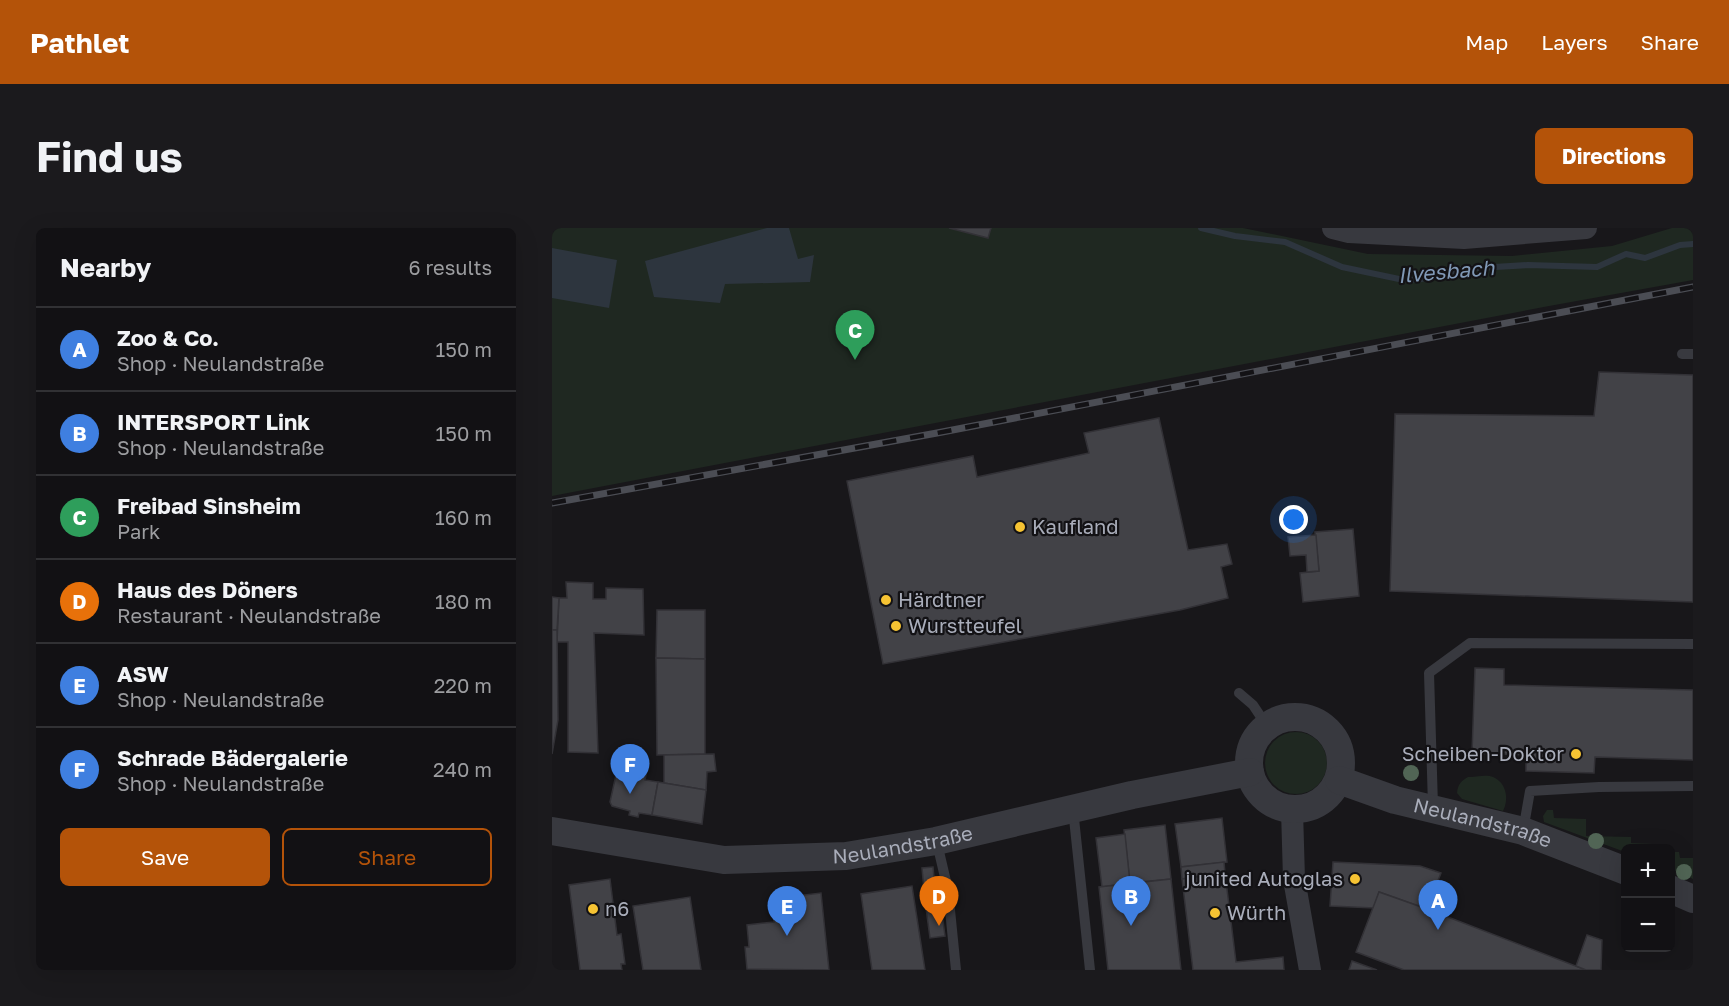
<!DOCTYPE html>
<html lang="en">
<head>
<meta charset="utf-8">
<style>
  :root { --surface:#121114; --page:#1b1a1d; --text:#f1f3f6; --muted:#9c9da0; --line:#313134; --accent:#b45309 }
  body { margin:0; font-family:"Golos Text",sans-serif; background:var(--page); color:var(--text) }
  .controls { position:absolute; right:18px; bottom:18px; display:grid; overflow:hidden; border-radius:9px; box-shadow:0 6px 24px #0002 }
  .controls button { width:54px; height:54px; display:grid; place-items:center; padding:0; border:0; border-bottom:2px solid var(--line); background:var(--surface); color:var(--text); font:30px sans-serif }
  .you { position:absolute; left:742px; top:292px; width:21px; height:21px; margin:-15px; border:4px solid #fff; border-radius:50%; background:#1a73e8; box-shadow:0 0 0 9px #1a73e833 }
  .badge { display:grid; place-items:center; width:39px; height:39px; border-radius:50%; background:var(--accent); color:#fff; font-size:20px; font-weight:700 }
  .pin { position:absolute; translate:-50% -50px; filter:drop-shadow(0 2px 3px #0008) }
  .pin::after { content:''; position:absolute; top:32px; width:21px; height:18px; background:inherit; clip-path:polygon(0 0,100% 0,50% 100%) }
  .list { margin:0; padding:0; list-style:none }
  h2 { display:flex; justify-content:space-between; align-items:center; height:78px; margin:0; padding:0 24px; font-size:26px }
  h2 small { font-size:20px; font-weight:400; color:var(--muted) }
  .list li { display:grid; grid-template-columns:39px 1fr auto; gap:18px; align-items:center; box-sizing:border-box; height:84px; padding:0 24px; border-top:2px solid var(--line) }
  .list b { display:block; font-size:22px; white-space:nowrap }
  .list p { margin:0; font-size:20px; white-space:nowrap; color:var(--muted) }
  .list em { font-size:20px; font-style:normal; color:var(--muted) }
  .actions { display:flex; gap:12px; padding:18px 24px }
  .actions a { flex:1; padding:14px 0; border:2px solid var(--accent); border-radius:9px; text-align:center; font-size:21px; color:var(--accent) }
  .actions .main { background:var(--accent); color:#fff }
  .map { position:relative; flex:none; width:1141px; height:742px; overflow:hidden; border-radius:9px }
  header { display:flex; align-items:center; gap:36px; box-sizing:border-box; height:84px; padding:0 30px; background:var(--accent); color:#fff }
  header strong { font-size:28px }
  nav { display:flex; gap:33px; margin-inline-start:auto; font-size:21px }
  .intro { display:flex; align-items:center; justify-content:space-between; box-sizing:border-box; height:144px; padding:0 36px }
  h1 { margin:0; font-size:42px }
  .button { padding:15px 27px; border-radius:9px; background:var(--accent); color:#fff; font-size:21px; font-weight:700 }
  main { display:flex; gap:36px; padding:0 36px }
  aside { flex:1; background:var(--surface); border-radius:9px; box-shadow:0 6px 24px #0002 }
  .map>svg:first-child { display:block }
</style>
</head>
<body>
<header>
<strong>Pathlet</strong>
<nav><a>Map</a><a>Layers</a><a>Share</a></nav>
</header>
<div class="intro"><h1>Find us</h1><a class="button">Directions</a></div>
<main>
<aside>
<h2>Nearby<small>6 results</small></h2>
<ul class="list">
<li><span class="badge" style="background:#3f7fe0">A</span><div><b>Zoo &amp; Co.</b><p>Shop · Neulandstraße</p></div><em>150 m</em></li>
<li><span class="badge" style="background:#3f7fe0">B</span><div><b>INTERSPORT Link</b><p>Shop · Neulandstraße</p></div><em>150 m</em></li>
<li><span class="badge" style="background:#2e9e5b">C</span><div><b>Freibad Sinsheim</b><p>Park</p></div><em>160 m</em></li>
<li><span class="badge" style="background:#e8710a">D</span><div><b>Haus des Döners</b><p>Restaurant · Neulandstraße</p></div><em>180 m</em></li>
<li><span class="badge" style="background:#3f7fe0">E</span><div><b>ASW</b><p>Shop · Neulandstraße</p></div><em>220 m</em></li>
<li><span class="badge" style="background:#3f7fe0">F</span><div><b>Schrade Bädergalerie</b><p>Shop · Neulandstraße</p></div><em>240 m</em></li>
</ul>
<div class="actions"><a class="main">Save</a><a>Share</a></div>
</aside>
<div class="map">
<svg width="1141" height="742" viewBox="0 0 1141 742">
  <rect width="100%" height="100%" fill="#18171a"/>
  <!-- green -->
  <g fill="#1f2821">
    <polygon points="0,0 691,0 816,26 960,28 1060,18 1120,0 1141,0 1141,52 997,78 0,268"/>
    <circle cx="744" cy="535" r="31"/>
    <path d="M 916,549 C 923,549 935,546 941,549 C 955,555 957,572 951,583 L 910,571 L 905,565 C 906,556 909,553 916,549 Z"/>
    <polygon points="995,582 1001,582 1002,590 1034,591 1034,608 1079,609 1079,615 1102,616 1102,620 1074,620 1073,624 992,594 991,588"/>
    <polygon points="1119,624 1127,624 1128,630 1141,630 1141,651 1119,641"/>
  </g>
  <!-- water -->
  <g fill="#2d353e">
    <polygon points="215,0 237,0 246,31 262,27 258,54 173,56 168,75 102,69 93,33"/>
    <polygon points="0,20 65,32 57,80 0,70"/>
  </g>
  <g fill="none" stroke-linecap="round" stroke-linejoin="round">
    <!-- stream -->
    <polyline stroke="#2d353e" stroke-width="6" points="649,0 683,8 733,14 790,39 847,51 865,52 910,41 976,37 1045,39 1074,26 1093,30 1128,17 1141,16"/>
  </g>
  <!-- building -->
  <g fill="#424247" stroke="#323136" stroke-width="1.5">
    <polygon points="397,0 439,0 436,10"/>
    <polygon points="1047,144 1141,147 1141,374 838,363 843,186 1042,188"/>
    <polygon points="607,190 636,322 675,316 680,336 669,339 676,370 628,382 331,436 295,253 421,228 425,249 537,225 532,205"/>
    <polygon points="801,301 807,368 751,374 748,345 767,343 763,304"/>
    <polygon points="764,307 767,343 755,344 754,327 738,328 736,309"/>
    <polygon points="14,354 41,355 41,371 54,371 54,360 91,361 92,407 42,405 46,525 16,524 16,414 5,414 7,370 15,370"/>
    <polygon points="0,369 7,370 5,402 0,402"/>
    <polygon points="105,382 153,382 153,431 104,430"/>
    <polygon points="0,402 5,402 6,492 0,526"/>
    <polygon points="104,430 153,431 153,526 105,527"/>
    <polygon points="923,440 952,441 952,457 1141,462 1141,532 1043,529 1042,545 974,543 974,527 920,525"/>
    <polygon points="162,526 164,543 155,544 154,562 112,555 112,527"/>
    <polygon points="69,543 94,547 93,552 106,554 100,587 87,585 86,589 77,587 78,583 60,578 58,574 64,547"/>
    <polygon points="106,554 154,562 150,596 100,587"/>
    <polygon points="670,590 675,634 629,639 623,596"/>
    <polygon points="613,597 619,651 578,655 572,602"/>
    <polygon points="573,606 578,655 550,659 544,610"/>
    <polygon points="672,634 673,645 630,651 629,639"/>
    <polygon points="781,634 868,638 889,645 875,681 827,664 822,680 778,678"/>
    <polygon points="381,639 383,661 372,662 370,640"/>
    <polygon points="673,645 684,734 731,729 732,742 641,742 630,651"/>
    <polygon points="58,651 65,707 69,706 73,736 69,736 70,742 28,742 17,657"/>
    <polygon points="619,651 629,742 556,742 547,659"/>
    <polygon points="360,658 373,742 320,742 309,666"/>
    <polygon points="827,664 875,681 1034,742 852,742 804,724"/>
    <polygon points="269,665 277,742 195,741 193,719 197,719 195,697 222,694 219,671"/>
    <polygon points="138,669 149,742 91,742 81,678"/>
    <polygon points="389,678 393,708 378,710 374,680"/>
    <polygon points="1035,707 1050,712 1049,742 1034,742 1024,738"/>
    <polygon points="800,733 825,742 797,742"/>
  </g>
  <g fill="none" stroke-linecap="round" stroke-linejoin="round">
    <!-- service -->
    <g stroke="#38393f" stroke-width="10">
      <polyline points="1130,126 1141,126"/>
      <polyline points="687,465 701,477 715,498"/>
      <polyline points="881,578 877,445 918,415 1141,416"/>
      <polyline points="521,581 538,742"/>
      <polyline points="971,603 978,563 1047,559 1141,558"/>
      <polyline points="385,615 396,662 404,742"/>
    </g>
    <!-- minor -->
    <g stroke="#38393f" stroke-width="22">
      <polyline points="781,0 797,4 912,10 1034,0"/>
      <polyline points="740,582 742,651 758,742"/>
    </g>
    <!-- tertiary -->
    <g stroke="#38393f" stroke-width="28">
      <circle cx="743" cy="535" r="46"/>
      <path id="s1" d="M 787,552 L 843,572 L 971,603 L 1074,643"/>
      <path id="s2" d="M 0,603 L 172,632 L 294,628 L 384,613 L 580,567 L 698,544"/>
      <polyline points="1118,661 1141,671"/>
    </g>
    <defs>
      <polyline id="rail" points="0,275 385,205 1141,59"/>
    </defs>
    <!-- rail casing -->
    <use href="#rail" stroke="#4b4d54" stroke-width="7"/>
    <!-- rail -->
    <use href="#rail" stroke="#131215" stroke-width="4.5" stroke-dasharray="14" stroke-linecap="butt"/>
  </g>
  <!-- trees -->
  <g fill="#516555">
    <circle cx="859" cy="545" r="8"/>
    <circle cx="1044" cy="613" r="8"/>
    <circle cx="1132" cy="644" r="8"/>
  </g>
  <!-- markers -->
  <g fill="#f6c333" stroke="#131215" stroke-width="2">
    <circle cx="468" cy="299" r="6"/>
    <circle cx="334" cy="372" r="6"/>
    <circle cx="344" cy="398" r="6"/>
    <circle cx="1024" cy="526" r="6"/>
    <circle cx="803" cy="651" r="6"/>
    <circle cx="41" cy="681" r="6"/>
    <circle cx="663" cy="685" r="6"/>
  </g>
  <g text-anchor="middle" stroke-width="4.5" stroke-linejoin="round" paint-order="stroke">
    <!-- poi labels -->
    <g font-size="20" fill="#a9adba" stroke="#131215" text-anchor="start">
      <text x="480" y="306">Kaufland</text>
      <text x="346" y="379">Härdtner</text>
      <text x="356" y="405">Wurstteufel</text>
      <text x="1012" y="533" text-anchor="end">Scheiben-Doktor</text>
      <text x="791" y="658" text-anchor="end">junited Autoglas</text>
      <text x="53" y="688">n6</text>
      <text x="675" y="692">Würth</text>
    </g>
    <!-- street labels -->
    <g font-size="20" fill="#a9adba" stroke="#131215">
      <text dy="7" stroke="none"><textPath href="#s1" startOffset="150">Neulandstraße</textPath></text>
      <text dy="7" stroke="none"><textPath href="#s2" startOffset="354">Neulandstraße</textPath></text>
    </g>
    <!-- water labels -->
    <g font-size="21" font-style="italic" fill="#8098b5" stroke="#131215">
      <text transform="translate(894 44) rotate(-5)" y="7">Ilvesbach</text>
    </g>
  </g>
</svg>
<div class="controls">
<button>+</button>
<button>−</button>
</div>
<div class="you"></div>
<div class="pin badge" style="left:886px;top:702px;background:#3f7fe0">A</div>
<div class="pin badge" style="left:579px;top:698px;background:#3f7fe0">B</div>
<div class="pin badge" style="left:303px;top:132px;background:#2e9e5b">C</div>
<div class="pin badge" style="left:387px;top:698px;background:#e8710a">D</div>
<div class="pin badge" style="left:235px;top:708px;background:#3f7fe0">E</div>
<div class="pin badge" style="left:78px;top:566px;background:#3f7fe0">F</div>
</div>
</main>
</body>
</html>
